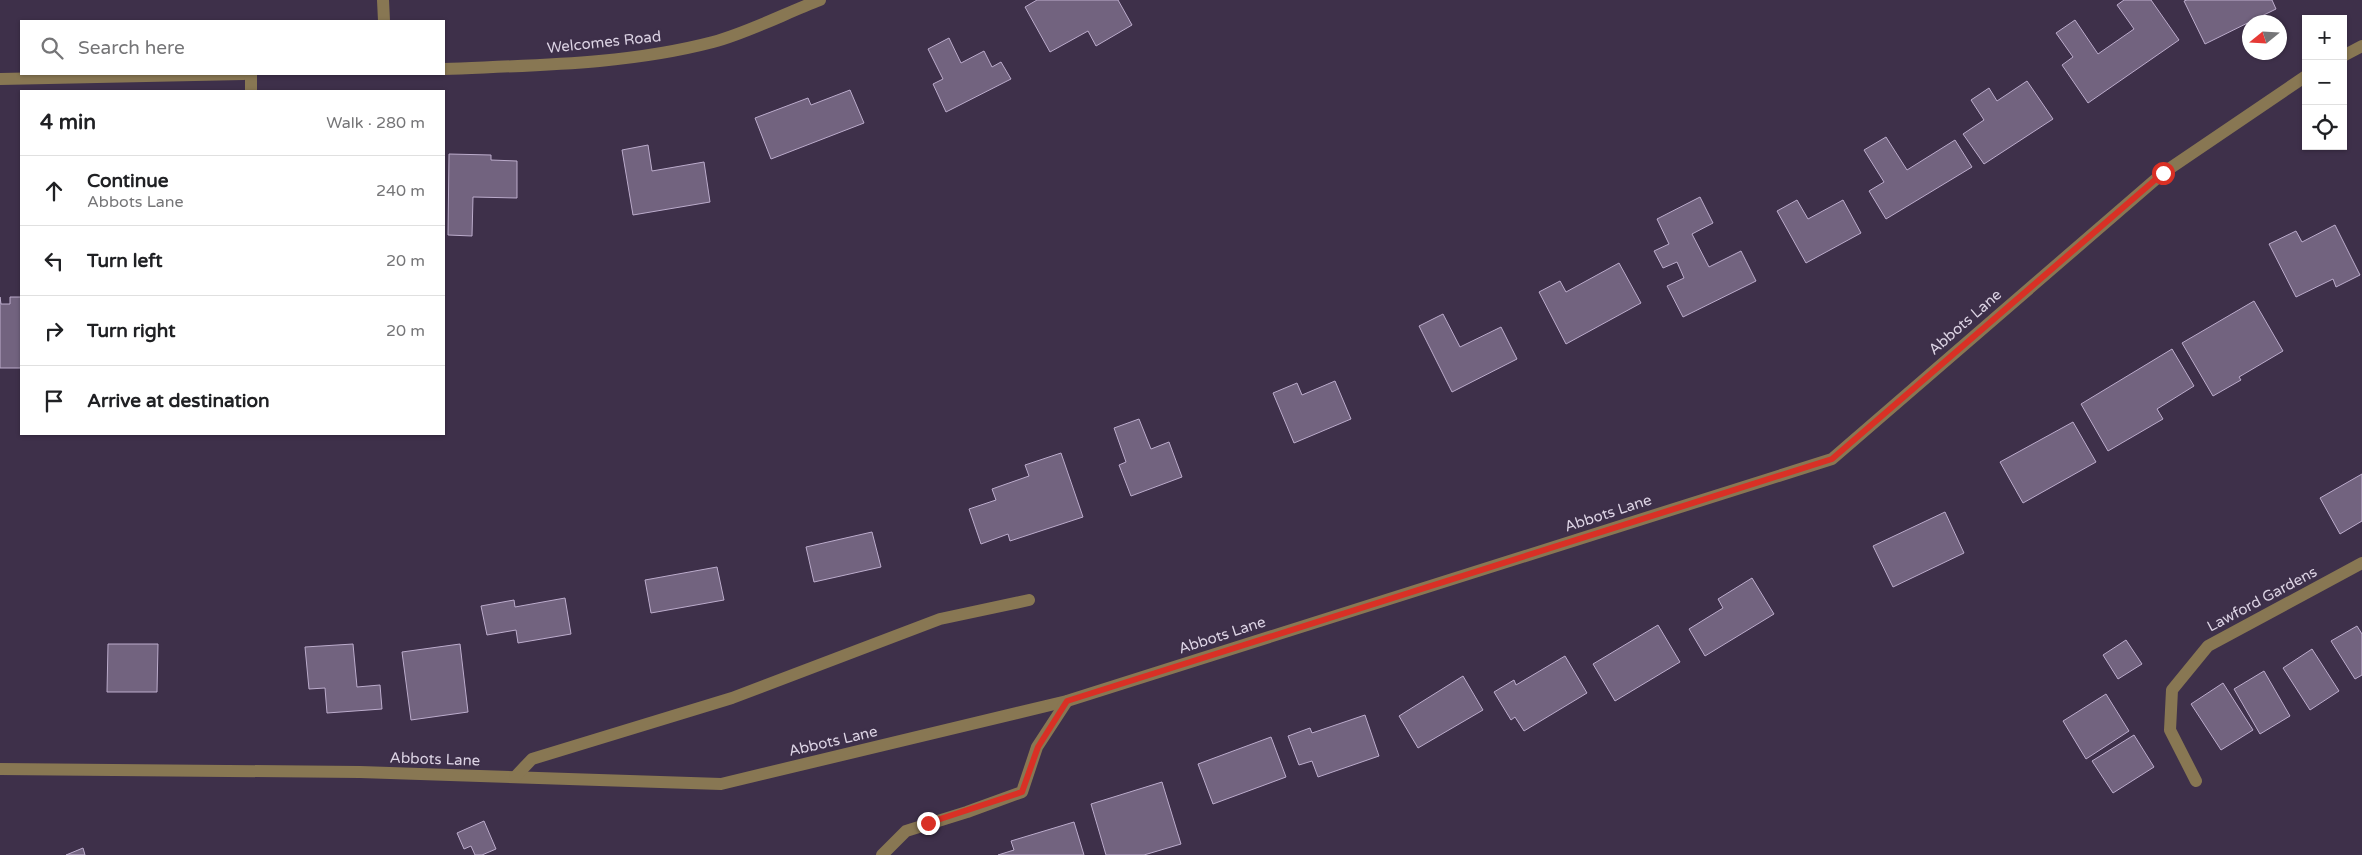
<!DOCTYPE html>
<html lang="en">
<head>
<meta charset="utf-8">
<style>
  :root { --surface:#fff; --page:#f6f6f6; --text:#202124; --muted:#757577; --line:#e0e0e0 }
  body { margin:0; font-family:"Varela Round",sans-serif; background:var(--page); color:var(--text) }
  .controls { position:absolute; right:15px; top:15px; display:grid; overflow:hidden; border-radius:0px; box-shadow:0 1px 4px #0004 }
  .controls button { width:45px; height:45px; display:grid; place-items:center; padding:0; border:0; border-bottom:1px solid var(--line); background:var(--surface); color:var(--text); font:25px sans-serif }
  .compass { position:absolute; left:2242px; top:15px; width:45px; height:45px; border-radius:50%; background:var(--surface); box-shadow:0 1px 4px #0004; rotate:252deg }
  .stop { position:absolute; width:15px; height:15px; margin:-11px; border:4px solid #d93025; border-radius:50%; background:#fff }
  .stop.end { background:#d93025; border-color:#fff; box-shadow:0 1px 5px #0008 }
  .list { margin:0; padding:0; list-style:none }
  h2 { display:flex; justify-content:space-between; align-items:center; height:65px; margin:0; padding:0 20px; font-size:21px }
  h2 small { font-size:16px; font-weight:400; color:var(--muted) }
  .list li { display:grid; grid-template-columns:32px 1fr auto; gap:15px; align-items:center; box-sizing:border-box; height:70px; padding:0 20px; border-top:1px solid var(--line) }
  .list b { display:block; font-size:19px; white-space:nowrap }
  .list p { margin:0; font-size:16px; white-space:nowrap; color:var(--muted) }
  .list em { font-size:16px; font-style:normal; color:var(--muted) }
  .icon { flex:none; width:28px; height:28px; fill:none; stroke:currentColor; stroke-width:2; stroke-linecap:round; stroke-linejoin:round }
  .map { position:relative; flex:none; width:2362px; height:855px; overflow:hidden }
  .search { position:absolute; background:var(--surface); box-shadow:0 1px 4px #0004; left:20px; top:20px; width:425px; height:55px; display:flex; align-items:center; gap:12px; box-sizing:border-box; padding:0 18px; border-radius:0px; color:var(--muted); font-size:19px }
  .panel { position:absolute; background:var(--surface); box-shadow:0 1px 4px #0004; left:20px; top:90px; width:425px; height:345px; border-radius:0px }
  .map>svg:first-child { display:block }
</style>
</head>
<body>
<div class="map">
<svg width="2362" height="855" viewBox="0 0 2362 855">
  <rect width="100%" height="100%" fill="#3e304a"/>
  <!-- building -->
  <g fill="#72637f" stroke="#bcaccc">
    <polygon points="1037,0 1118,0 1132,25 1096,46 1088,31 1050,52 1025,7"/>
    <polygon points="2124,0 2151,0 2179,40 2088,103 2062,65 2073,57 2056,33 2075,20 2098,54 2134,29 2117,5"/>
    <polygon points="2187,0 2272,0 2276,9 2205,44 2184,1"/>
    <polygon points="949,38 961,63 984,51 992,67 1001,62 1011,79 946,112 933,84 943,79 928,49"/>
    <polygon points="2027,81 2053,119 1984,164 1963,134 1984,120 1971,100 1989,88 1997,101"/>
    <polygon points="850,90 864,123 771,159 755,118 808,98 811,105"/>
    <polygon points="1886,137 1907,170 1955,140 1972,167 1886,219 1869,191 1884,182 1864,150"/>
    <polygon points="648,145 652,171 704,162 710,202 633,215 622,150"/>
    <polygon points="449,154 491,155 491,160 517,161 517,198 473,197 472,236 448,235"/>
    <polygon points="1700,197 1713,223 1692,234 1709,267 1741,251 1756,281 1683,317 1667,286 1684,278 1677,262 1663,268 1654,251 1669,244 1657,219"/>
    <polygon points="1797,200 1808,219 1843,200 1861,233 1806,263 1777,211"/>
    <polygon points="2335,225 2360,275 2336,287 2333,279 2296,297 2269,244 2296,231 2302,242"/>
    <polygon points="1619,263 1641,303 1566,344 1539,292 1560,281 1566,292"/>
    <polygon points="0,297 1,304 10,304 10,297 21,297 21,368 0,368"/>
    <polygon points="2254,301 2283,351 2239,377 2241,380 2213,396 2182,343"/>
    <polygon points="1443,314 1460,347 1501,327 1517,359 1452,392 1419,326"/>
    <polygon points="2172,349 2194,386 2157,409 2163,419 2108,451 2081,404"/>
    <polygon points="1335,381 1351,419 1294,443 1273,393 1297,383 1302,395"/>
    <polygon points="1139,419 1151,449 1169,442 1182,477 1131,496 1119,465 1126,462 1114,428"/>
    <polygon points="2073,422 2096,462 2023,503 2000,462"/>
    <polygon points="1061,453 1083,517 1010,541 1008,534 981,544 969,509 996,500 992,489 1029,476 1025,465"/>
    <polygon points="2362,474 2362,521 2340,534 2320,498"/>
    <polygon points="1945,512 1964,553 1893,587 1873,546"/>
    <polygon points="872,532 881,567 814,582 806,547"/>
    <polygon points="717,567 724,600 651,613 645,580"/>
    <polygon points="1752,578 1774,614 1705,656 1689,629 1723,608 1718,599"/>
    <polygon points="565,598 571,634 518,643 516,630 487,635 481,606 514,600 515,607"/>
    <polygon points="1658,625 1680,662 1615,701 1593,664"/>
    <polygon points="2357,626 2362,634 2362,675 2355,679 2331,641"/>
    <polygon points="2126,640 2142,664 2118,679 2103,655"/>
    <polygon points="108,644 158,644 157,692 107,692"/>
    <polygon points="353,644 357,687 380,685 382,709 327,713 325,688 309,689 305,647"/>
    <polygon points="460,644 468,712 411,720 402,652"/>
    <polygon points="2312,649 2339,691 2310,710 2283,668"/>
    <polygon points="1565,656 1587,693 1524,731 1515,717 1511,720 1494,692 1514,680 1516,685"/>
    <polygon points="2264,671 2290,716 2260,734 2234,689"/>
    <polygon points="1463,676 1483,710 1418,748 1399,716"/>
    <polygon points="2223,683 2253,730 2221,750 2191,704"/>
    <polygon points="2106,694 2129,731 2086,759 2063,721"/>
    <polygon points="1365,715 1379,756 1318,777 1312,761 1299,765 1288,736 1310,728 1312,733"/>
    <polygon points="2134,735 2154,767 2113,793 2092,761"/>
    <polygon points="1271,737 1286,777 1213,804 1198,764"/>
    <polygon points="1162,782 1181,844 1144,855 1106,855 1091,804"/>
    <polygon points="484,821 496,849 482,855 475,855 471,846 464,849 457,833"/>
    <polygon points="1074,822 1084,855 998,855 1014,850 1011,841"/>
    <polygon points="83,848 85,855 66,855"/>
  </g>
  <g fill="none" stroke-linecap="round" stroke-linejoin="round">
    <!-- minor -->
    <g stroke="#887753" stroke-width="12">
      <polyline points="383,0 384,21"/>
      <polyline points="2343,56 2362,46"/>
      <path d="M 444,69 C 534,65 625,65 713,42 C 747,33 786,13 820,0"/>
      <polyline points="0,79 244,74"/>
      <polyline points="251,91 251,74"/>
      <polyline points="0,769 360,772 721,784 1067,701 1832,459 2163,173 2306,76"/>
      <polyline points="515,777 532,759 732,698 940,619 1029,600"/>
      <polyline points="2196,781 2170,730 2172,690 2208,646 2362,563"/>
      <polyline points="882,855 906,831 967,812 1022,792 1037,747 1067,701"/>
    </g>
  </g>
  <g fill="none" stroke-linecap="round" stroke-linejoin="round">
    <!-- route -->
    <polyline stroke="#d93025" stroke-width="6" points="928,823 1022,792 1038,747 1067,701 1832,459 2163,173"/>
  </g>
  <g text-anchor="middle" stroke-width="4" stroke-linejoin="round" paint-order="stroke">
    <!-- street labels -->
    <g font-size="15" fill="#dcd3e4" stroke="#3e304a">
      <text transform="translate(604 42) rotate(-6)" y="5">Welcomes Road</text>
      <text transform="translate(1965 322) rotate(-41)" y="5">Abbots Lane</text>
      <text transform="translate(1608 513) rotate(-18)" y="5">Abbots Lane</text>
      <text transform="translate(2262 599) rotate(-28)" y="5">Lawford Gardens</text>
      <text transform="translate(1222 635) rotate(-18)" y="5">Abbots Lane</text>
      <text transform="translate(833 741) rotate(-13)" y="5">Abbots Lane</text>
      <text transform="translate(435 759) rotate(2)" y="5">Abbots Lane</text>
    </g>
  </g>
</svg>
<div class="controls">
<button>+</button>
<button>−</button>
<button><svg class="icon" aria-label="locate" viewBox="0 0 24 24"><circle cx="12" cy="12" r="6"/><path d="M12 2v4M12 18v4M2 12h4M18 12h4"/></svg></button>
</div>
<svg class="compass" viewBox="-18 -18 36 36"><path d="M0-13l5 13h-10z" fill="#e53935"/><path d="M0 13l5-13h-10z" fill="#757577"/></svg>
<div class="stop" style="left:2163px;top:173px"></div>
<div class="stop end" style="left:928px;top:823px"></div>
<div class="search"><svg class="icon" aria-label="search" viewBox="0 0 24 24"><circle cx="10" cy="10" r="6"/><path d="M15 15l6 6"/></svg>Search here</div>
<section class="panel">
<h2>4 min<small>Walk · 280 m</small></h2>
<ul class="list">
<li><svg class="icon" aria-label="ahead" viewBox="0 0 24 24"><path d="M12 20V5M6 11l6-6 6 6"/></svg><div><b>Continue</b><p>Abbots Lane</p></div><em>240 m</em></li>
<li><svg class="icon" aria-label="left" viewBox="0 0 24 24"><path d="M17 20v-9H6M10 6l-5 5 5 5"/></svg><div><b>Turn left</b></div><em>20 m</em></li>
<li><svg class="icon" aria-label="right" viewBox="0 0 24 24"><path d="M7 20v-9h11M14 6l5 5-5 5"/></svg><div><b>Turn right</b></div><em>20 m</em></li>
<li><svg class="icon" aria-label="arrive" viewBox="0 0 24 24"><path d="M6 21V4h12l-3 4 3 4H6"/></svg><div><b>Arrive at destination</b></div></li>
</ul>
</section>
</div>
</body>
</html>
